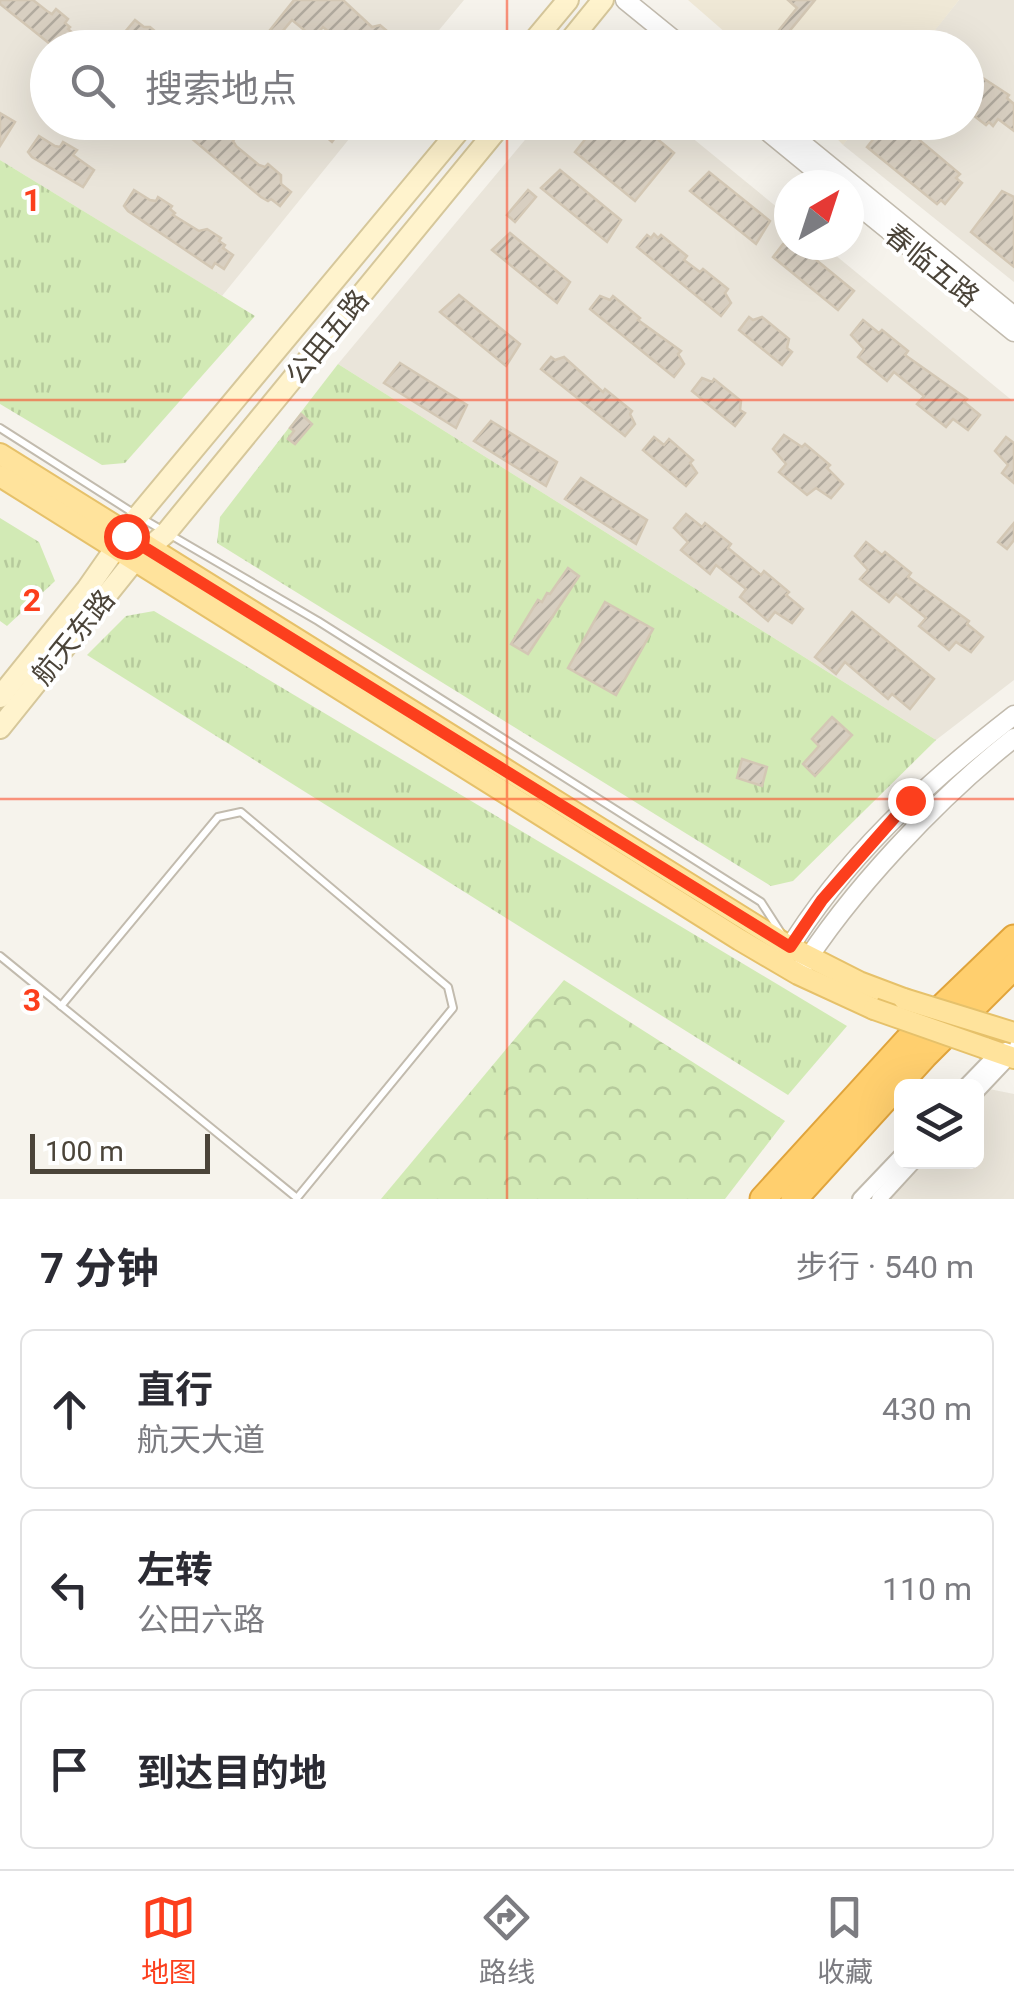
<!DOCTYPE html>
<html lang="zh">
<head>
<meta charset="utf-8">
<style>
  :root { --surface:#fff; --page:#f2f2f3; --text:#2b2b33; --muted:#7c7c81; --line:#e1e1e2; --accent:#fc3f1d }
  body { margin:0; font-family:Roboto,"Noto Sans SC",sans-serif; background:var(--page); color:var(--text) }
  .controls { position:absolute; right:30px; bottom:30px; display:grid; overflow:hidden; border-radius:15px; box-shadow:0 10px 40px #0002 }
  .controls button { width:90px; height:90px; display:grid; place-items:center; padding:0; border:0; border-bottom:2px solid var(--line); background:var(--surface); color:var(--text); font:50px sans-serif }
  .compass { position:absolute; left:774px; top:170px; width:90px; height:90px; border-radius:50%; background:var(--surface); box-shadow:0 10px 40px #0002; rotate:39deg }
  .scale { position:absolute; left:30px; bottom:25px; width:180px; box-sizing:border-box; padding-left:10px; border:5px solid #4b4439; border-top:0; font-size:28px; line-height:35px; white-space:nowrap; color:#4b4439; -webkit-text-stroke:8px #fff; paint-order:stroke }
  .stop { position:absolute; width:30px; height:30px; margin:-22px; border:8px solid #fc3f1d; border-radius:50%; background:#fff }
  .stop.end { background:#fc3f1d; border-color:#fff; box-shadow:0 2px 10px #0008 }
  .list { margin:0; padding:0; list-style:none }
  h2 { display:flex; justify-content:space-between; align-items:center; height:130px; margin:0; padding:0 40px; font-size:42px }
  h2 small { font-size:32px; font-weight:400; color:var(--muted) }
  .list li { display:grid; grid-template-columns:65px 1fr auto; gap:30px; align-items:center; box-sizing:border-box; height:160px; margin:0 20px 20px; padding:0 20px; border:2px solid var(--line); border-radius:15px }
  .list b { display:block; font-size:38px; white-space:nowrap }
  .list p { margin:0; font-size:32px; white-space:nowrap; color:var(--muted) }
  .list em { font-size:32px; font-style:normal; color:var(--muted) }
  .icon { flex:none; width:55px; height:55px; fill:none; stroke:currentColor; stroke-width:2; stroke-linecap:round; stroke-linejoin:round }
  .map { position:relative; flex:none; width:1014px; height:1199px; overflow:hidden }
  .search { position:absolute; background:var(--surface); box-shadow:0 10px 40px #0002; left:30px; right:30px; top:30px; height:110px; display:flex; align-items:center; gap:25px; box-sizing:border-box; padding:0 35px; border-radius:55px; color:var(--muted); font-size:38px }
  .sheet { height:670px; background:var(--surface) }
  nav { display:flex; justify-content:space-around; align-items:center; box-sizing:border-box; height:140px; border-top:2px solid var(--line); background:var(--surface); font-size:28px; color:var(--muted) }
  nav a { display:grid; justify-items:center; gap:5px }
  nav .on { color:var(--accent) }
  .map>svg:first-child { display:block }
</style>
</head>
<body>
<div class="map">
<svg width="1014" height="1199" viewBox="0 0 1014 1199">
  <defs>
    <pattern id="grass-tufts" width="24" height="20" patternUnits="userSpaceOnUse" patternTransform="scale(2.5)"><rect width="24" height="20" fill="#d2eab5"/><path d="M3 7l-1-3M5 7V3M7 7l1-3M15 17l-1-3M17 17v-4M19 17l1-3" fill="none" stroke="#b6ca9c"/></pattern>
    <pattern id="forest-crowns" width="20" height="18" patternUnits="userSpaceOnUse" patternTransform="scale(2.5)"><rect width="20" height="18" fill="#d2eab5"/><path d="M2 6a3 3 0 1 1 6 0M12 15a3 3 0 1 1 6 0" fill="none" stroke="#b6ca9c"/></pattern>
    <pattern id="building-hatch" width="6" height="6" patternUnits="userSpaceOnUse" patternTransform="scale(2.5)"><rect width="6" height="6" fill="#d8cfc1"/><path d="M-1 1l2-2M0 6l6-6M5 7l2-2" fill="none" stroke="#b1aa9e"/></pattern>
  </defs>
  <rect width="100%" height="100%" fill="#f6f3ec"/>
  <!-- residential -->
  <g fill="#eae5da">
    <polygon points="0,0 464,0 425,47 48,48 48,122 362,123 222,296 0,160"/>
    <polygon points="959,0 1014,0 1014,282 843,145 861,123 966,122 966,48 921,47"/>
    <polygon points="539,123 674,123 789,217 789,245 823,245 1014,402 1014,680 936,740 338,364"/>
    <polygon points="984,1088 1014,1094 1014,1199 884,1199 918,1162 976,1162 977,1096"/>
  </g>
  <!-- education -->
  <g fill="#efe8d6">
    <polygon points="688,0 959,0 921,48 742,47"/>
    <polygon points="822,123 861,123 843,145"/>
  </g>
  <!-- grass -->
  <g fill="url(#grass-tufts)">
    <polygon points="0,160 255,316 125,463 102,465 0,404"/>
    <polygon points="338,364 936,740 793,881 771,886 217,543 220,517"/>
    <polygon points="0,518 39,542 55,581 7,626 0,621"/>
    <polygon points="154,611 847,1026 788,1095 87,655 126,616"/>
  </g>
  <!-- forest -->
  <polygon fill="url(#forest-crowns)" points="564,980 785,1121 725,1199 381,1199"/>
  <!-- building -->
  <g fill="url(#building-hatch)" stroke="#d3c7b4" stroke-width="2.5">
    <polygon points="0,0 33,0 47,11 52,14 56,9 68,19 65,23 70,27 68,29 82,41 77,48 55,48 0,4"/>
    <polygon points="294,0 343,0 372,27 380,25 393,36 391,39 401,48 348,48 323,27 314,38 292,20 277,38 288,48 271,48 262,40"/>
    <polygon points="788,0 815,0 778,45 771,40 797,8"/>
    <polygon points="135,20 144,27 150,27 175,48 131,48 120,38"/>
    <polygon points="966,67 1009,95 1007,98 1014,104 1014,131 998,119 993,126 989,122 986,125 973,115 977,112 971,107 976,101 966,93"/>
    <polygon points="0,113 15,122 0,146"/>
    <polygon points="195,122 208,122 220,131 223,127 236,137 233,141 236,146 259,165 265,167 268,164 281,175 281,184 291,192 280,206 271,199 268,201 261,197 191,138 187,132"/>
    <polygon points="299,122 347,122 332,142 323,134 320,137 314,134"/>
    <polygon points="599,122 637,122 674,153 635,201 575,152"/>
    <polygon points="887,122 898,122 960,174 956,178 962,183 945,204 941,200 937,204 867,147"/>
    <polygon points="39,136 55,146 60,147 63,142 77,150 73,155 94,170 83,187 32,157 28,152"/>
    <polygon points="560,170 621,220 607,242 541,188"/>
    <polygon points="709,172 770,221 756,244 690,191"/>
    <polygon points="134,190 150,200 156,201 158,197 172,206 170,209 175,213 173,215 199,231 207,229 221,238 219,241 225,245 223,248 233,255 224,269 215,263 212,268 128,211 124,206"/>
    <polygon points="528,190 536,197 515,222 507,215"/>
    <polygon points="1002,191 1014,197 1014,267 971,232"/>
    <polygon points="510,233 570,282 557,303 492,250"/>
    <polygon points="654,234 658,238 661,235 687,256 684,260 700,272 703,269 728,289 725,293 731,303 721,316 637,247 647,235 651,238"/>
    <polygon points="783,244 798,245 854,291 838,310 773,257"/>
    <polygon points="459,295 520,344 506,366 440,312"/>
    <polygon points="600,296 610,300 613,296 640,318 638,320 681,351 678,354 684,364 674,377 590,309"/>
    <polygon points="749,317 753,320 762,317 789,339 787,348 792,352 782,365 739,330"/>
    <polygon points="863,320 879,333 882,330 908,351 905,355 967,399 964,402 980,415 968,430 953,419 946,427 917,404 924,396 894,372 887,381 858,357 864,349 851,335"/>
    <polygon points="551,357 555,360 564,357 603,392 605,389 632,411 630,414 635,424 625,436 541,369"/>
    <polygon points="400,363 467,405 456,428 384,383"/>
    <polygon points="702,378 712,382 714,379 741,401 740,410 745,413 735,426 692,391"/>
    <polygon points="301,414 312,424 295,444 288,439 294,431 290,428"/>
    <polygon points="491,421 557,462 546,486 474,441"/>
    <polygon points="784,435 802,447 805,444 830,465 827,468 843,484 831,498 816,488 807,495 779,472 786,464 773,449"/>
    <polygon points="654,437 664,445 669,439 693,460 690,463 697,473 686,486 643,450"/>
    <polygon points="1006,437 1014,443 1014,483 1002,473 1008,465 995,451"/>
    <polygon points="581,478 647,520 636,544 565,499"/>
    <polygon points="686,514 702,527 705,523 731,544 728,548 745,562 761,575 764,571 789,592 786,595 803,609 792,623 775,612 768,621 740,597 746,589 716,565 710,574 681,550 688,542 674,528"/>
    <polygon points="1014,523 1014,540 1007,549 998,542"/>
    <polygon points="866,542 882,555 885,552 911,573 908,577 969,621 967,624 983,637 971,652 956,642 949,650 919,626 926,618 905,601 896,594 889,602 860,579 868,570 855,556"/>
    <polygon points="568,568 579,576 528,654 511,644 538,600 542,602 547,593 550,594"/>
    <polygon points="605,602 653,629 616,695 568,668"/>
    <polygon points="852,612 934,679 910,709 892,694 888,699 845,662 836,674 815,657"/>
    <polygon points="832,717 852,735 815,776 803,764 819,746 812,739"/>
    <polygon points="742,759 767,767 762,786 737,778"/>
  </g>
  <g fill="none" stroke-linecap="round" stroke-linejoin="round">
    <defs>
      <g id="service">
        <polyline points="0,428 138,516 318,621 761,902 781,933"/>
        <polyline points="0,956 297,1198"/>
        <polyline points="61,1006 218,817 241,812 448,987 453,1008 297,1198"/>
      </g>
      <g id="minor">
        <polyline points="966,1086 998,1053 1014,1047"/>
        <polyline points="976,1092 1009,1057 1014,1056"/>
        <polyline points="860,1199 902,1155"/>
        <polyline points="879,1199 913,1162"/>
      </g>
      <g id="tertiary">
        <polyline points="625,0 684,48"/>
        <polyline points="756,122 833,185"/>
        <polyline points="776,122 1014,316"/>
        <polyline points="849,198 1014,332"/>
        <path d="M 785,955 C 843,859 925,784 1014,715"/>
        <path d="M 798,974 C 849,892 938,798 1014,738"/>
      </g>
      <g id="secondary">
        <polyline points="528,48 568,0"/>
        <polyline points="564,48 603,0"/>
        <polyline points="0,697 87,589 138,516 466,122"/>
        <polyline points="0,728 134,561 166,533 503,122"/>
      </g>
      <g id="primary">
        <polyline points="0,454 790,947 859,982 904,999"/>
        <polyline points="0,476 740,940 798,974 874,1009"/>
        <polyline points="985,1048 1014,1058"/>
      </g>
      <g id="motorway">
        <polyline points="763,1199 907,1041 1014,938"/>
        <polyline points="794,1199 924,1056 1014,966"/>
      </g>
    </defs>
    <!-- service casing -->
    <use href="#service" stroke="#c2bbae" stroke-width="10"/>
    <!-- minor casing -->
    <use href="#minor" stroke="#c2bbae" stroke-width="18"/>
    <!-- tertiary casing -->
    <use href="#tertiary" stroke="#c2bbae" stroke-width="21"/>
    <!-- secondary casing -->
    <use href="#secondary" stroke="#d6c79b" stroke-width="24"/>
    <!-- primary casing -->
    <use href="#primary" stroke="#e6c16a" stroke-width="24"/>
    <!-- motorway casing -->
    <use href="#motorway" stroke="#e0a43c" stroke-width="29"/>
    <!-- service -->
    <use href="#service" stroke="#fff" stroke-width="6"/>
    <!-- minor -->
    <use href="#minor" stroke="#fff" stroke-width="14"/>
    <!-- tertiary -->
    <use href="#tertiary" stroke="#fff" stroke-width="18"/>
    <!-- secondary -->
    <use href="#secondary" stroke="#fff3cd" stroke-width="20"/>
    <!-- primary -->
    <use href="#primary" stroke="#ffe39c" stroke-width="20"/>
    <!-- motorway -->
    <use href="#motorway" stroke="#ffcf6e" stroke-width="25"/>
    <defs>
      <g id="primary-bridge">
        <polyline points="904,999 1014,1033"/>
        <polyline points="874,1009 985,1048"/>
      </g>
    </defs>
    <!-- primary-bridge casing -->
    <use href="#primary-bridge" stroke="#e6c16a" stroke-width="24" stroke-linecap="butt"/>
    <!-- primary-bridge -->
    <use href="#primary-bridge" stroke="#ffe39c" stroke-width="20"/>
  </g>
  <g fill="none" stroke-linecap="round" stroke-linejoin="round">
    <!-- route -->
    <polyline stroke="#fc3f1d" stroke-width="12" points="126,536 790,947 822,900 910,800"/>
  </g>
  <!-- grid -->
  <path fill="none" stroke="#fc3f1d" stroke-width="2.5" stroke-opacity="0.55" d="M 507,0 L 507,48M 507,122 L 507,1199M 0,400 L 1014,400M 0,799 L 1014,799"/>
  <g text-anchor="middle" stroke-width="8" stroke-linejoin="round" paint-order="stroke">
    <!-- street labels -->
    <g font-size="28" fill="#4b4439" stroke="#fff">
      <text transform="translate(932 265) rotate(39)" y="10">春临五路</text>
      <text transform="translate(327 337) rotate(-51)" y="10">公田五路</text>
      <text transform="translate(73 637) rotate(-51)" y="10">航天东路</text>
    </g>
  </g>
  <g font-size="32" text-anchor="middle" font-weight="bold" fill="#fc3f1d" stroke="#fff" stroke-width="8" stroke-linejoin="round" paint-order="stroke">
    <text x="32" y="211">1</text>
    <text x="32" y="611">2</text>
    <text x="32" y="1011">3</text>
  </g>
</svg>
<div class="controls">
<button><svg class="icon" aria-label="layers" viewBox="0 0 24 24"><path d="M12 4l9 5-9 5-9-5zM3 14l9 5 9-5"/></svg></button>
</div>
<svg class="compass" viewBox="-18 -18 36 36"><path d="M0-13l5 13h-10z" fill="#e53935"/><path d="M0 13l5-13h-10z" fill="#7c7c81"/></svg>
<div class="scale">100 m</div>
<div class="stop" style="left:126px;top:536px"></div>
<div class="stop end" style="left:910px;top:800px"></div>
<div class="search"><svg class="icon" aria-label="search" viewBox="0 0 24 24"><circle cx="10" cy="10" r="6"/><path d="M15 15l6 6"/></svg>搜索地点</div>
</div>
<section class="sheet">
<h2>7 分钟<small>步行 · 540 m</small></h2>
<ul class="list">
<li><svg class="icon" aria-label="ahead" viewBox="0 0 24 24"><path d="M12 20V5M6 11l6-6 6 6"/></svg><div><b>直行</b><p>航天大道</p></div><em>430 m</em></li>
<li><svg class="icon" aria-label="left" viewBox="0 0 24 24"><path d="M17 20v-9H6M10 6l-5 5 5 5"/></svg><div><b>左转</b><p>公田六路</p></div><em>110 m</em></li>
<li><svg class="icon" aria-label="arrive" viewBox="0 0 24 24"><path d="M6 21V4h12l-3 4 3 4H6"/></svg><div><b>到达目的地</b></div></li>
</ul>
</section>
<nav>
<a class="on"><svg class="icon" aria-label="map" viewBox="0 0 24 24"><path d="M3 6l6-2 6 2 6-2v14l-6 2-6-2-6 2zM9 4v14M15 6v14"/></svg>地图</a>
<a><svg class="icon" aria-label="directions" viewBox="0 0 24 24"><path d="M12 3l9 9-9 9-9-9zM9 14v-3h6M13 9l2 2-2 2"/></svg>路线</a>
<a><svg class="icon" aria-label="saved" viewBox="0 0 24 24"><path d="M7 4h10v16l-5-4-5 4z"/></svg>收藏</a>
</nav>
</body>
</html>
